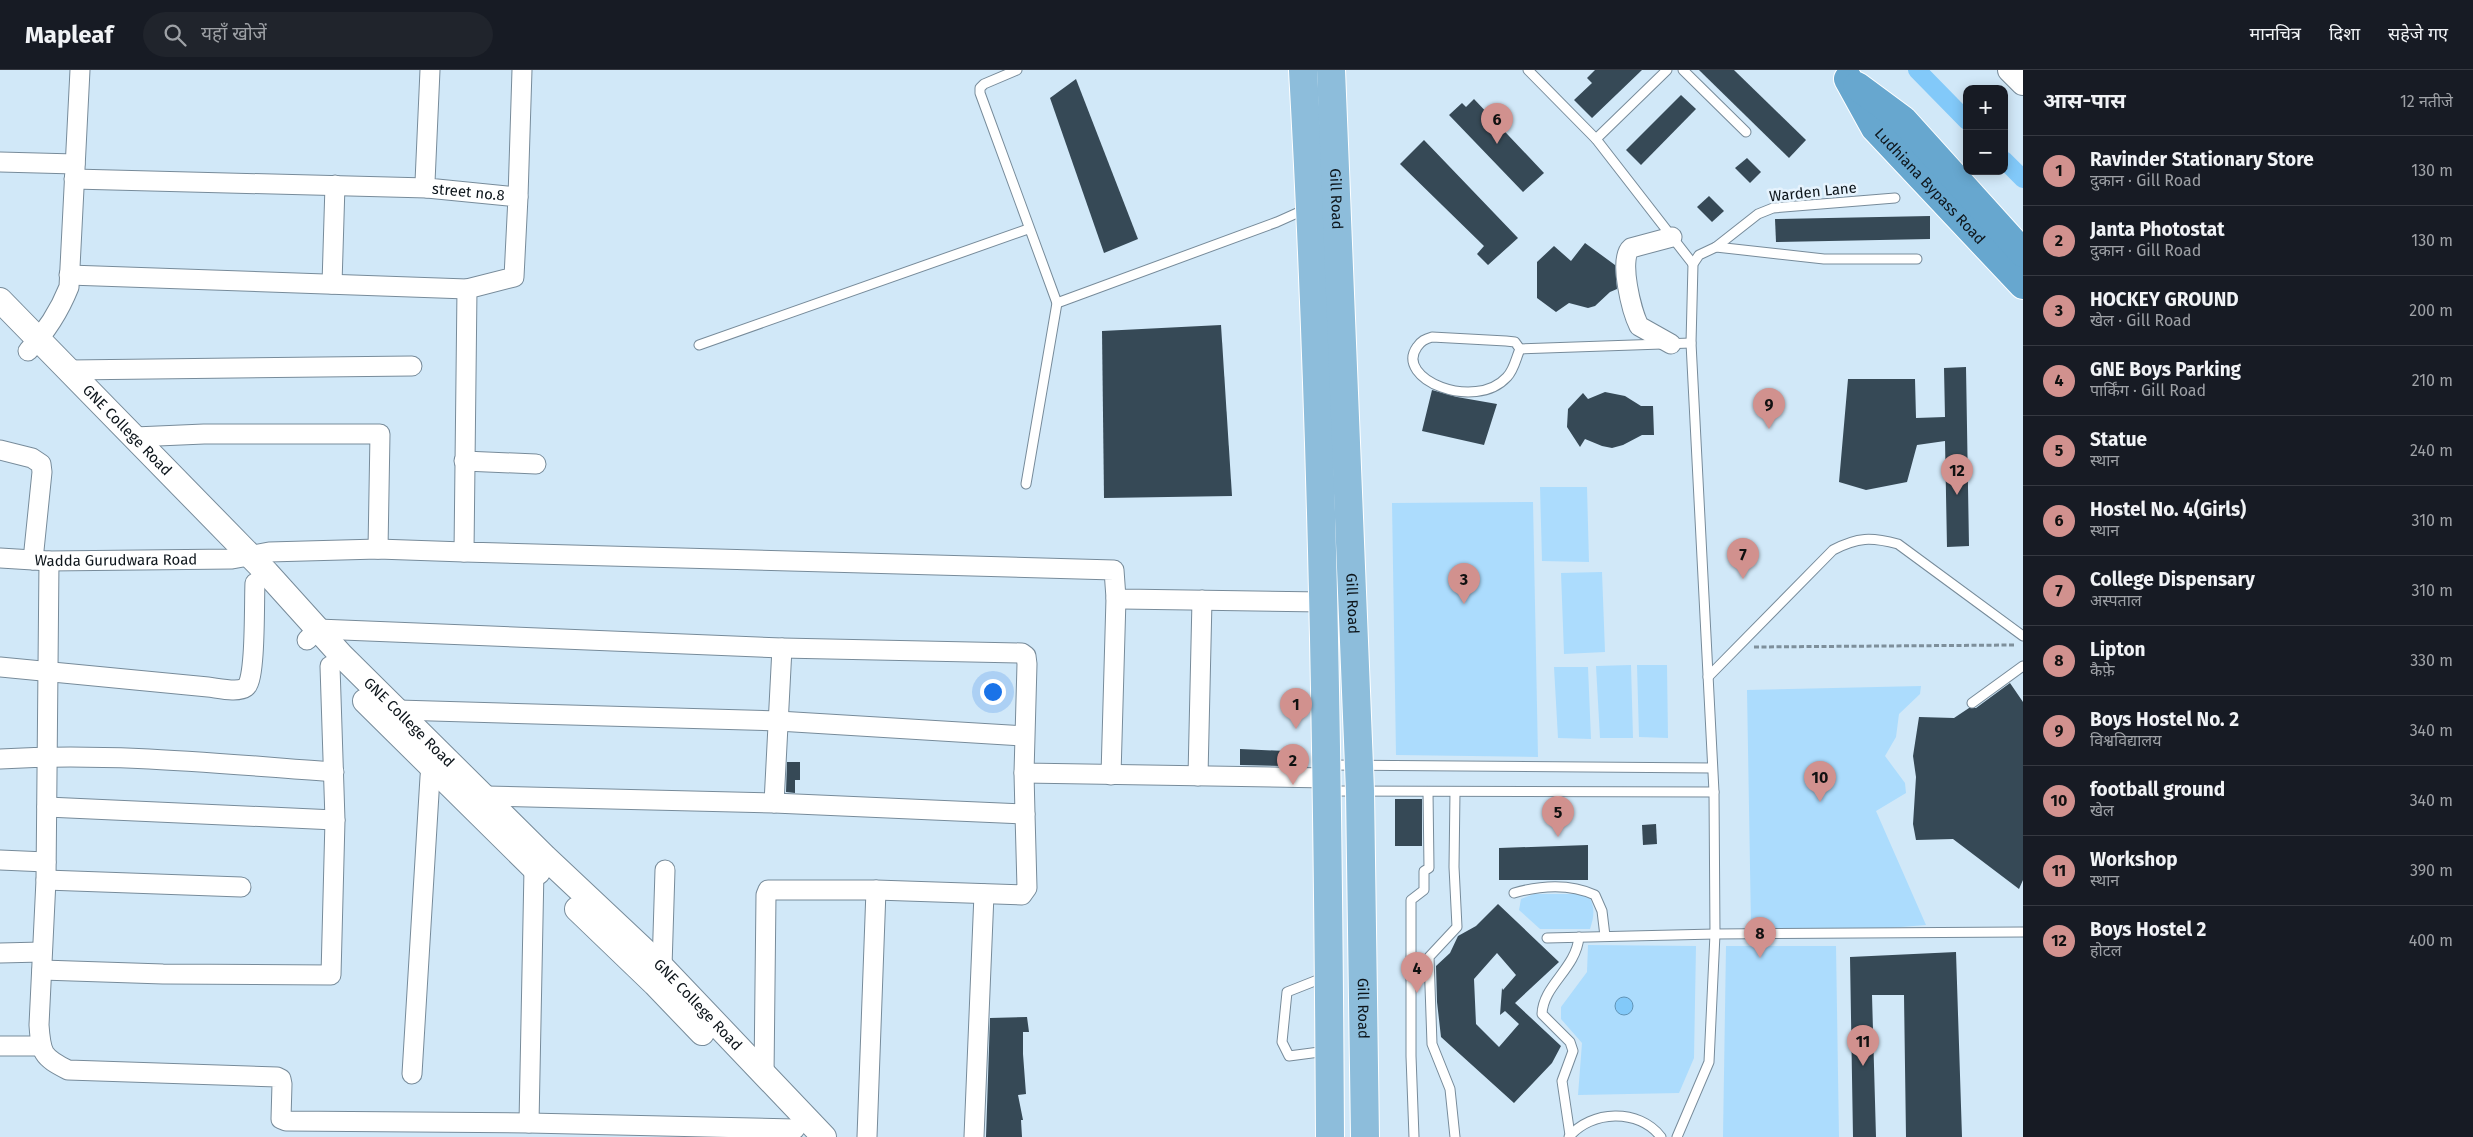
<!DOCTYPE html>
<html lang="hi">
<head>
<meta charset="utf-8">
<style>
  :root { --surface:#171b24; --page:#20242c; --text:#f1f3f6; --muted:#9ea1a6; --line:#363941; --accent:#d1918e }
  body { margin:0; font-family:"Fira Sans","Noto Sans Devanagari",sans-serif; background:var(--page); color:var(--text) }
  .controls { position:absolute; right:15px; top:15px; display:grid; overflow:hidden; border-radius:10px; box-shadow:0 2px 12px #0003 }
  .controls button { width:45px; height:45px; display:grid; place-items:center; padding:0; border:0; border-bottom:1px solid var(--line); background:var(--surface); color:var(--text); font:25px sans-serif }
  .you { position:absolute; left:992px; top:621px; width:18px; height:18px; margin:-12px; border:4px solid #fff; border-radius:50%; background:#1a73e8; box-shadow:0 0 0 8px #1a73e833 }
  .badge { display:grid; place-items:center; width:32px; height:32px; border-radius:50%; background:var(--accent); color:#111; font-size:16px; font-weight:700 }
  .pin { position:absolute; translate:-50% -41px; filter:drop-shadow(0 1px 2px #0008) }
  .pin::after { content:''; position:absolute; top:26px; width:18px; height:15px; background:inherit; clip-path:polygon(0 0,100% 0,50% 100%) }
  .list { margin:0; padding:0; list-style:none }
  h2 { display:flex; justify-content:space-between; align-items:center; height:65px; margin:0; padding:0 20px; font-size:21px }
  h2 small { font-size:16px; font-weight:400; color:var(--muted) }
  .list li { display:grid; grid-template-columns:32px 1fr auto; gap:15px; align-items:center; box-sizing:border-box; height:70px; padding:0 20px; border-top:1px solid var(--line) }
  .list b { display:block; font-size:19px; white-space:nowrap }
  .list p { margin:0; font-size:16px; white-space:nowrap; color:var(--muted) }
  .list em { font-size:16px; font-style:normal; color:var(--muted) }
  .icon { flex:none; width:28px; height:28px; fill:none; stroke:currentColor; stroke-width:2; stroke-linecap:round; stroke-linejoin:round }
  .map { position:relative; flex:none; width:2023px; height:1067px; overflow:hidden }
  header { display:flex; align-items:center; gap:30px; box-sizing:border-box; height:70px; padding:0 25px; background:var(--surface); border-bottom:1px solid var(--line) }
  header strong { font-size:24px }
  nav { display:flex; gap:28px; margin-inline-start:auto; font-size:18px }
  .search { width:350px; height:45px; background:var(--page); display:flex; align-items:center; gap:12px; box-sizing:border-box; padding:0 18px; border-radius:28px; color:var(--muted); font-size:19px }
  main { display:flex }
  aside { flex:1; background:var(--surface) }
  .map>svg:first-child { display:block }
</style>
</head>
<body>
<header>
<strong>Mapleaf</strong>
<div class="search"><svg class="icon" aria-label="search" viewBox="0 0 24 24"><circle cx="10" cy="10" r="6"/><path d="M15 15l6 6"/></svg>यहाँ खोजें</div>
<nav><a>मानचित्र</a><a>दिशा</a><a>सहेजे गए</a></nav>
</header>
<main>
<div class="map">
<svg width="2023" height="1067" viewBox="0 0 2023 1067">
  <rect width="100%" height="100%" fill="#d1e8f8"/>
  <!-- green -->
  <g fill="#acdcfd">
    <polygon points="1587,417 1589,492 1542,491 1540,417"/>
    <polygon points="1533,432 1538,687 1396,685 1392,433"/>
    <polygon points="1602,502 1605,582 1564,584 1561,503"/>
    <polygon points="1631,595 1633,668 1600,668 1596,596"/>
    <polygon points="1637,595 1667,595 1668,668 1639,667"/>
    <polygon points="1554,597 1588,597 1591,669 1558,668"/>
    <polygon points="1921,616 1920,624 1899,644 1896,667 1885,686 1905,713 1906,723 1876,741 1926,855 1828,863 1751,856 1747,620"/>
    <path d="M 1534,824 L 1577,824 L 1590,828 C 1595,839 1594,847 1590,859 L 1540,859 L 1519,840 L 1521,829 Z"/>
    <polygon points="1588,875 1696,876 1694,988 1679,1023 1578,1025 1582,973 1561,949 1561,937 1587,902"/>
    <polygon points="1726,876 1836,876 1839,1067 1723,1067"/>
  </g>
  <!-- water -->
  <circle fill="#82c9f9" stroke="#5f93b6" cx="1624" cy="936" r="9"/>
  <g fill="none" stroke-linecap="round" stroke-linejoin="round">
    <!-- canal -->
    <g stroke="#82c9f9" stroke-width="18">
      <polyline points="1917,0 1967,51"/>
      <polyline points="2004,90 2023,109"/>
    </g>
  </g>
  <!-- building -->
  <g fill="#364956" fill-rule="evenodd">
    <polygon points="1595,0 1642,0 1592,48 1574,30 1592,13 1587,8"/>
    <polygon points="1699,0 1734,0 1806,70 1789,88"/>
    <polygon points="1076,9 1138,169 1104,183 1050,28"/>
    <polygon points="1681,25 1696,39 1641,95 1626,80"/>
    <polygon points="1474,29 1544,103 1523,122 1449,45 1462,33 1466,37"/>
    <polygon points="1424,70 1518,168 1488,195 1477,184 1484,176 1400,94"/>
    <polygon points="1747,88 1761,102 1750,113 1735,98"/>
    <polygon points="1709,126 1724,141 1712,152 1697,137"/>
    <polygon points="1930,146 1930,169 1776,172 1775,149"/>
    <polygon points="1585,173 1615,195 1617,219 1610,222 1595,236 1588,238 1569,233 1556,242 1537,228 1537,192 1554,176 1571,191"/>
    <polygon points="1221,255 1232,426 1104,428 1102,261"/>
    <polygon points="1966,297 1969,476 1947,477 1945,371 1917,375 1907,412 1866,420 1839,412 1848,309 1915,309 1916,348 1945,347 1944,298"/>
    <polygon points="1432,320 1457,327 1497,334 1484,375 1422,361"/>
    <polygon points="1605,322 1625,326 1641,336 1653,336 1654,365 1642,365 1623,375 1612,378 1602,376 1585,369 1580,377 1567,357 1568,339 1583,323 1588,329"/>
    <polygon points="2010,613 2023,632 2023,810 2019,819 1953,769 1916,770 1913,754 1916,707 1913,686 1919,647 1954,648 1969,638 1976,638"/>
    <polygon points="1240,679 1285,681 1284,696 1240,695"/>
    <polygon points="787,692 800,692 800,710 795,710 795,723 786,722"/>
    <rect x="1395" y="729" width="27" height="47"/>
    <polygon points="1656,754 1657,774 1643,775 1642,755"/>
    <polygon points="1588,775 1588,810 1499,810 1499,778"/>
    <path d="M 1498,834 L 1559,892 L 1515,933 L 1561,976 L 1552,993 L 1514,1033 L 1441,967 L 1437,932 L 1436,896 L 1450,883 L 1458,866 L 1476,856 ZM 1497,883 L 1516,905 L 1503,920 L 1502,918 L 1500,945 L 1505,941 L 1519,954 L 1499,977 L 1476,954 L 1474,909 Z"/>
    <polygon points="1956,882 1962,1067 1906,1067 1904,925 1872,925 1876,1067 1853,1067 1850,887"/>
    <polygon points="1027,947 1029,962 1023,962 1023,984 1026,1024 1018,1025 1023,1050 1021,1050 1022,1067 986,1067 990,948"/>
  </g>
  <g fill="none" stroke-linecap="round" stroke-linejoin="round">
    <defs>
      <g id="service">
        <polyline points="1017,0 984,14 980,18 980,23 1057,233 1277,152 1306,139"/>
        <polyline points="1528,0 1596,69 1693,194"/>
        <polyline points="1683,0 1746,62"/>
        <polyline points="1596,69 1667,0"/>
        <polyline points="1716,177 1758,144 1773,138 1895,128"/>
        <path d="M 1432,267 L 1506,271 L 1515,272 L 1520,279 C 1516,288 1514,300 1507,307 C 1475,342 1394,309 1417,277 C 1421,271 1425,269 1432,267 Z"/>
        <polyline points="699,275 1028,159"/>
        <polyline points="1520,279 1691,273"/>
        <polyline points="1026,414 1057,233"/>
        <path d="M 1708,607 L 1833,480 C 1858,467 1871,467 1898,474 L 2023,566"/>
        <polyline points="1972,633 2023,596"/>
        <polyline points="1328,695 1712,698"/>
        <polyline points="1329,721 1714,722"/>
        <polyline points="1455,722 1454,797 1457,857 1429,887 1432,974 1450,1019 1455,1067"/>
        <path d="M 1514,823 C 1542,815 1569,813 1595,825 L 1602,841 L 1605,866"/>
        <polyline points="1547,868 1715,864 2023,862"/>
        <polyline points="1325,907 1287,922 1282,972 1289,986 1327,981"/>
        <path d="M 1570,1065 L 1562,1011 L 1573,981 L 1570,972 L 1542,944 C 1543,915 1576,899 1579,867"/>
        <polyline points="1414,1067 1411,986 1411,830 1424,820 1424,801 1429,798 1428,722"/>
        <path d="M 1569,1067 C 1591,1040 1639,1038 1661,1067"/>
        <polyline points="1677,1067 1709,992 1715,864 1714,722 1691,273 1693,194 1699,185 1716,177 1824,189 1917,189"/>
      </g>
      <g id="minor">
        <path id="s1" d="M 430,0 L 425,112 L 427,118 L 518,127 L 514,207 L 467,219 L 464,482 L 1114,500 L 1116,528 L 1122,529 L 1322,532"/>
        <polyline points="0,92 75,94"/>
        <polyline points="74,109 427,118"/>
        <polyline points="518,127 522,0"/>
        <polyline points="69,205 467,219"/>
        <polyline points="332,214 335,115"/>
        <path d="M 1671,274 L 1639,256 C 1632,242 1618,189 1631,178 L 1672,167"/>
        <path d="M 28,281 C 47,261 59,242 69,217 L 80,0"/>
        <polyline points="70,300 412,296"/>
        <polyline points="135,367 204,364 380,364 378,479"/>
        <polyline points="0,380 32,388 41,394 42,402 33,490"/>
        <polyline points="464,391 536,394"/>
        <path id="s2" d="M 0,488 L 49,491 L 232,489 L 269,482 L 378,479 L 464,482"/>
        <path d="M 49,491 L 46,810 L 39,955 C 41,983 42,987 68,1000 L 277,1007 L 281,1009 L 282,1014 L 281,1049 L 286,1051 L 529,1053 L 795,1059"/>
        <polyline points="307,570 318,559 782,578 1022,583 1026,586 1027,594 1024,703 1328,708"/>
        <path d="M 0,597 L 208,617 C 218,618 238,623 246,617 C 256,610 254,529 255,513"/>
        <polyline points="398,640 778,651 1024,666"/>
        <path d="M 0,689 C 111,682 223,694 334,702"/>
        <polyline points="1111,705 1116,528"/>
        <polyline points="1198,706 1202,530"/>
        <polyline points="486,726 774,733 1025,744 1024,703"/>
        <polyline points="774,733 782,578"/>
        <polyline points="47,737 335,750"/>
        <polyline points="0,790 46,792"/>
        <polyline points="46,810 241,817"/>
        <polyline points="0,883 42,882"/>
        <polyline points="662,897 665,800"/>
        <polyline points="42,900 163,904 331,905 335,750 330,596"/>
        <polyline points="0,976 41,976"/>
        <polyline points="412,1004 430,707 431,698 437,687"/>
        <polyline points="764,1005 766,825 768,820 876,820 1022,825 1027,818 1025,744"/>
        <polyline points="529,1053 534,799"/>
        <polyline points="867,1067 876,820"/>
        <polyline points="974,1067 984,824"/>
      </g>
      <g id="tertiary">
        <polyline points="2010,0 2023,13"/>
        <path id="s3" d="M 0,230 L 267,503 L 341,585 L 545,787 L 662,897 L 824,1067"/>
        <polyline points="365,631 538,802"/>
        <polyline points="577,839 655,914 702,963"/>
      </g>
      <g id="primary">
        <path d="M 1303,0 C 1323,355 1328,711 1330,1067"/>
        <path id="s4" d="M 1331,0 L 1360,721 L 1365,1067"/>
      </g>
      <g id="trunk">
        <path id="s5" d="M 1848,9 L 1875,58 L 2023,215"/>
        <polyline points="1857,16 1903,50 2023,183"/>
      </g>
    </defs>
    <!-- service casing -->
    <use href="#service" stroke="#778b9a" stroke-width="11"/>
    <!-- minor casing -->
    <use href="#minor" stroke="#778b9a" stroke-width="21"/>
    <!-- tertiary casing -->
    <use href="#tertiary" stroke="#778b9a" stroke-width="26"/>
    <!-- primary casing -->
    <use href="#primary" stroke="#fff" stroke-width="30"/>
    <!-- trunk casing -->
    <use href="#trunk" stroke="#fff" stroke-width="30"/>
    <!-- path -->
    <polyline stroke="#7e8f9b" stroke-width="3" stroke-dasharray="5 2.5" stroke-linecap="butt" points="1754,577 2015,575"/>
    <!-- service -->
    <use href="#service" stroke="#fff" stroke-width="9"/>
    <!-- minor -->
    <use href="#minor" stroke="#fff" stroke-width="19"/>
    <!-- tertiary -->
    <use href="#tertiary" stroke="#fff" stroke-width="24"/>
    <!-- primary -->
    <use href="#primary" stroke="#8dbddb" stroke-width="28"/>
    <!-- trunk -->
    <use href="#trunk" stroke="#67a7cf" stroke-width="28"/>
  </g>
  <g text-anchor="middle" stroke-width="5" stroke-linejoin="round" paint-order="stroke">
    <!-- street labels -->
    <g font-size="15" fill="#0d151b" stroke="#e6f3fd">
      <text dy="5" stroke="none"><textPath href="#s5" startOffset="136">Ludhiana Bypass Road</textPath></text>
      <text dy="5" stroke="none"><textPath href="#s1" startOffset="160">street no.8</textPath></text>
      <text transform="translate(1813 122) rotate(-6)" y="5">Warden Lane</text>
      <text dy="5" stroke="none"><textPath href="#s4" startOffset="129">Gill Road</textPath></text>
      <text dy="5" stroke="none"><textPath href="#s3" startOffset="182">GNE College Road</textPath></text>
      <text dy="5" stroke="none"><textPath href="#s2" startOffset="116">Wadda Gurudwara Road</textPath></text>
      <text dy="5" stroke="none"><textPath href="#s4" startOffset="534">Gill Road</textPath></text>
      <text dy="5" stroke="none"><textPath href="#s3" startOffset="588">GNE College Road</textPath></text>
      <text dy="5" stroke="none"><textPath href="#s3" startOffset="992">GNE College Road</textPath></text>
      <text dy="5" stroke="none"><textPath href="#s4" startOffset="939">Gill Road</textPath></text>
    </g>
  </g>
</svg>
<div class="controls">
<button>+</button>
<button>−</button>
</div>
<div class="you"></div>
<div class="pin badge" style="left:1296px;top:659px">1</div>
<div class="pin badge" style="left:1293px;top:715px">2</div>
<div class="pin badge" style="left:1464px;top:534px">3</div>
<div class="pin badge" style="left:1417px;top:923px">4</div>
<div class="pin badge" style="left:1558px;top:767px">5</div>
<div class="pin badge" style="left:1497px;top:74px">6</div>
<div class="pin badge" style="left:1743px;top:509px">7</div>
<div class="pin badge" style="left:1760px;top:888px">8</div>
<div class="pin badge" style="left:1769px;top:359px">9</div>
<div class="pin badge" style="left:1820px;top:732px">10</div>
<div class="pin badge" style="left:1863px;top:996px">11</div>
<div class="pin badge" style="left:1957px;top:425px">12</div>
</div>
<aside>
<h2>आस-पास<small>12 नतीजे</small></h2>
<ul class="list">
<li><span class="badge">1</span><div><b>Ravinder Stationary Store</b><p>दुकान · Gill Road</p></div><em>130 m</em></li>
<li><span class="badge">2</span><div><b>Janta Photostat</b><p>दुकान · Gill Road</p></div><em>130 m</em></li>
<li><span class="badge">3</span><div><b>HOCKEY GROUND</b><p>खेल · Gill Road</p></div><em>200 m</em></li>
<li><span class="badge">4</span><div><b>GNE Boys Parking</b><p>पार्किंग · Gill Road</p></div><em>210 m</em></li>
<li><span class="badge">5</span><div><b>Statue</b><p>स्थान</p></div><em>240 m</em></li>
<li><span class="badge">6</span><div><b>Hostel No. 4(Girls)</b><p>स्थान</p></div><em>310 m</em></li>
<li><span class="badge">7</span><div><b>College Dispensary</b><p>अस्पताल</p></div><em>310 m</em></li>
<li><span class="badge">8</span><div><b>Lipton</b><p>कैफ़े</p></div><em>330 m</em></li>
<li><span class="badge">9</span><div><b>Boys Hostel No. 2</b><p>विश्वविद्यालय</p></div><em>340 m</em></li>
<li><span class="badge">10</span><div><b>football ground</b><p>खेल</p></div><em>340 m</em></li>
<li><span class="badge">11</span><div><b>Workshop</b><p>स्थान</p></div><em>390 m</em></li>
<li><span class="badge">12</span><div><b>Boys Hostel 2</b><p>होटल</p></div><em>400 m</em></li>
</ul>
</aside>
</main>
</body>
</html>
